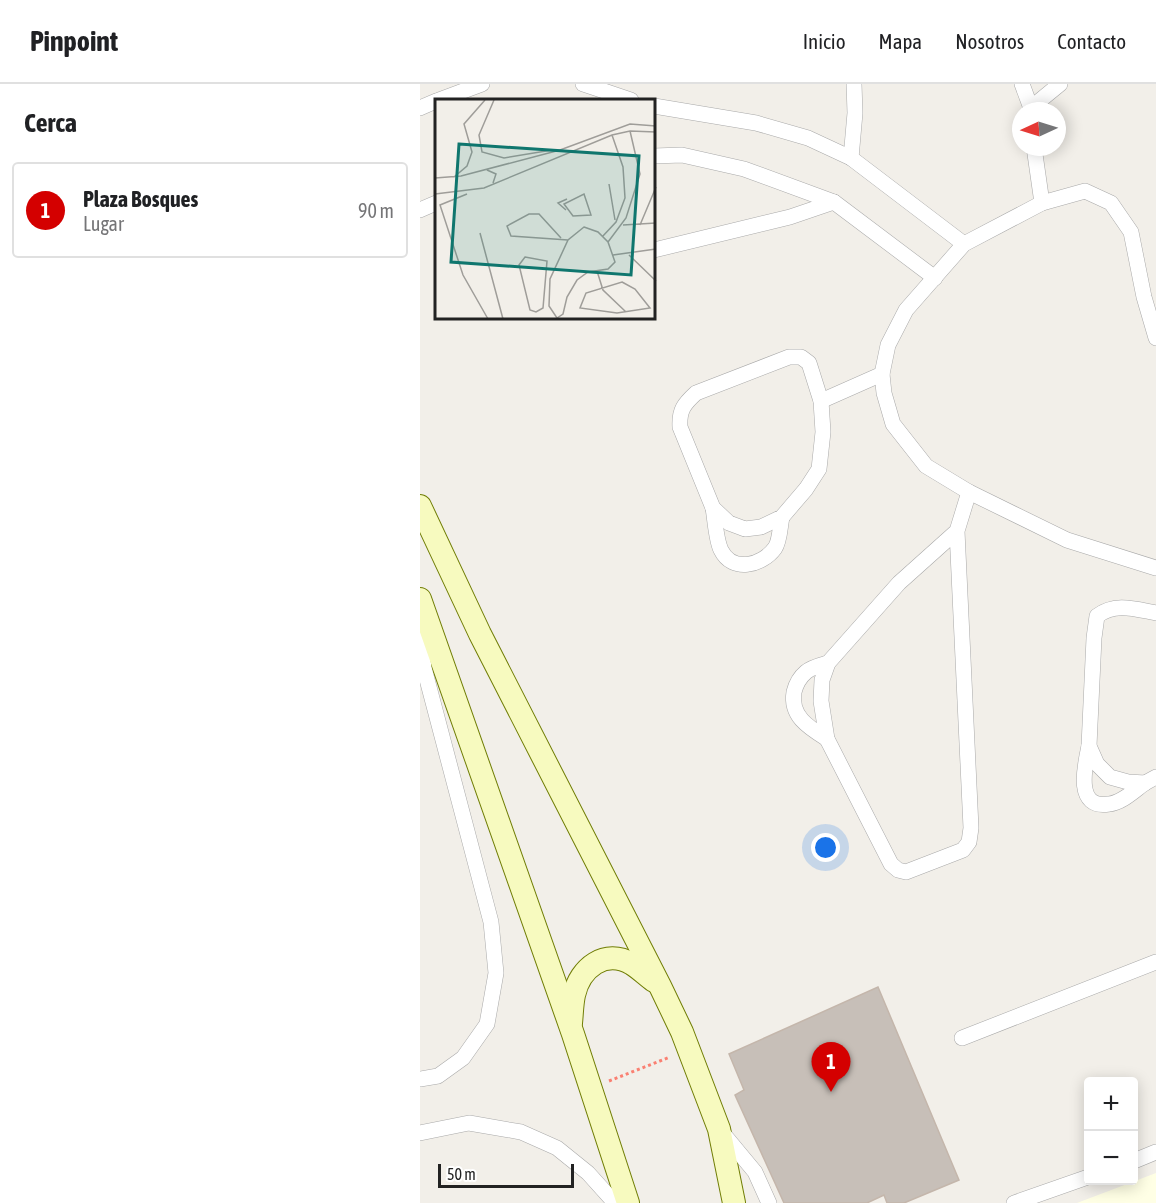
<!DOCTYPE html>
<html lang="es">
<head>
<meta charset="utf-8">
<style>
  :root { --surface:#fff; --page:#f6f6f6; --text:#202124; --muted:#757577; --line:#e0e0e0; --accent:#d40000 }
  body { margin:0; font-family:"Asap Condensed",sans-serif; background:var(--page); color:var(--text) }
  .controls { position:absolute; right:18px; bottom:18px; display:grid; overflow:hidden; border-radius:6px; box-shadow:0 3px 15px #0003 }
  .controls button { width:54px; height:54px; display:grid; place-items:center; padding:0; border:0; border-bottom:2px solid var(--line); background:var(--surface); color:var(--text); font:30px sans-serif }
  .compass { position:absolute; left:592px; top:18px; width:54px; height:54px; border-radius:50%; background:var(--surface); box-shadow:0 3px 15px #0003; rotate:266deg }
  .scale { position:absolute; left:18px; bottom:15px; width:136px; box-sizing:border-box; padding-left:6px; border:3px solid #222; border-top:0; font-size:16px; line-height:21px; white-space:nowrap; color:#222; -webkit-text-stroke:4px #fff; paint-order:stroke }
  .you { position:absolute; left:406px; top:764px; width:21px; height:21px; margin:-15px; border:4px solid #fff; border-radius:50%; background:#1a73e8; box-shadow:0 0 0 9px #1a73e833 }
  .badge { display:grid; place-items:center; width:39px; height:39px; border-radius:50%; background:var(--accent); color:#fff; font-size:20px; font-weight:700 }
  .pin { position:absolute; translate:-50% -50px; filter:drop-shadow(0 2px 3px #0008) }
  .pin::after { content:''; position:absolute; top:32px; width:21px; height:18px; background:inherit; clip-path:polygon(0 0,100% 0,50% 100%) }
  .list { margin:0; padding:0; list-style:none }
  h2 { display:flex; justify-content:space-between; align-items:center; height:78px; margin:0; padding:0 24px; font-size:26px }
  h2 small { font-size:20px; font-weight:400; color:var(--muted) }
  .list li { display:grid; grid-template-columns:39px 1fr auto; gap:18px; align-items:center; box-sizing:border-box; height:96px; margin:0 12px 12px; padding:0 12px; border:2px solid var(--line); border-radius:6px }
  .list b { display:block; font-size:22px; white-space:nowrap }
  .list p { margin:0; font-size:20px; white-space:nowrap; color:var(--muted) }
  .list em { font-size:20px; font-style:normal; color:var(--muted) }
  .map { position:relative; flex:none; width:736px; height:1119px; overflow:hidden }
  header { display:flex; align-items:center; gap:36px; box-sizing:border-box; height:84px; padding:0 30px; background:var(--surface); border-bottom:2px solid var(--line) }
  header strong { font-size:28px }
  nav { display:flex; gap:33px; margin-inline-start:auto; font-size:21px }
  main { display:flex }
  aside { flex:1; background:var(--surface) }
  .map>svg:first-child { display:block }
</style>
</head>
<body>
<header>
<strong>Pinpoint</strong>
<nav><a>Inicio</a><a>Mapa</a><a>Nosotros</a><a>Contacto</a></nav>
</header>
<main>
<aside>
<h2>Cerca<small></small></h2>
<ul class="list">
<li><span class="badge">1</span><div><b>Plaza Bosques</b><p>Lugar</p></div><em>90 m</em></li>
</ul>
</aside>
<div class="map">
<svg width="736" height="1119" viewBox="0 0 736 1119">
  <rect width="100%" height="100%" fill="#f2efe9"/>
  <!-- education -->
  <polygon fill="#ffffe5" points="736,1089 736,1119 657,1119"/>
  <!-- building -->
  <polygon fill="#c7bfb8" stroke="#c4b6ab" stroke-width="1.5" points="458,903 539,1096 484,1119 467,1119 464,1111 447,1119 364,1119 315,1011 324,1006 309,970"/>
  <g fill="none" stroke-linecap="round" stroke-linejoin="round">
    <defs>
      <g id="street">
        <polyline points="163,0 211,16"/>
        <polyline points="602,0 612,27"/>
        <polyline points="19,16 62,0"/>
        <polyline points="234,22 336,39 388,54 431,74 544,160"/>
        <polyline points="612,23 640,0"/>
        <polyline points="0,24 16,17"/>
        <polyline points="614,63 622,119"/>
        <polyline points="234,72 262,71 324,85 414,118 515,194"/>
        <polyline points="431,74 435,29 434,0"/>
        <polyline points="0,126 16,119"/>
        <polyline points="234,166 370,133 414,118"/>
        <polyline points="736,254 724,213 711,148 691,119 665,107 622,119 544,160 486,226 468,261 462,290 464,309 473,340 506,382 549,408 647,456 736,484"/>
        <path d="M 369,273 L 381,273 L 389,279 L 401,317 L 403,348 L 399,385 L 386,405 L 362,433 L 341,443 L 325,445 L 309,439 L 293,424 L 260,343 C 259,326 264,320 276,309 Z"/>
        <polyline points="401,317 462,290"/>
        <path d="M 293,424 C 295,435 296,456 301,466 C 312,489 342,482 355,464 C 360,457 360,442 362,433"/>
        <polyline points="537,447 479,499 408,579 402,596 401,617 407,655 471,780 478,786 486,788 543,766 549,758 551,744 537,447 549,408"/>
        <path d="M 736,529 C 715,525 695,518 677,532 L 674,554 L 669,662 L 677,680 L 690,693 L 708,698 L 725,699 L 736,693"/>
        <polyline points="0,551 4,584 71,838 76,889 67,940 43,974 18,992 0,995"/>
        <path d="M 407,655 C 388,643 370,632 374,608 C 376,600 380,593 386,588 C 392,583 401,581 408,579"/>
        <path d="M 669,662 C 665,681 654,726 689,720 C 702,719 715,706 725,699"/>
        <polyline points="542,954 736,878"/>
        <polyline points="301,1047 335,1088 349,1119"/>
        <polyline points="0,1049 49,1039 101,1048 137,1064 168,1089 195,1119"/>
        <polyline points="714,1077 736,1068"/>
        <polyline points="594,1119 668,1093"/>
      </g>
      <g id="secondary">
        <polyline points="0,422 60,550 240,902 262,948 299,1045 314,1119"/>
        <polyline points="0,515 153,950 208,1119"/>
        <path d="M 151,939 C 152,930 152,920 154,911 C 160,884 185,864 212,880 C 220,885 227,892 234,897"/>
      </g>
    </defs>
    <!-- street casing -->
    <use href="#street" stroke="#a9a9a9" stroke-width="16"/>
    <!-- secondary casing -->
    <use href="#secondary" stroke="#707d05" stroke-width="24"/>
    <!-- path -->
    <polyline stroke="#fa8072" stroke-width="3" stroke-dasharray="3 3" stroke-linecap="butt" points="189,997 250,973"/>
    <!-- street -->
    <use href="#street" stroke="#fff" stroke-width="15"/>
    <!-- secondary -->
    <use href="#secondary" stroke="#f7fabf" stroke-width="22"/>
  </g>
  <!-- overview -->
  <g transform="translate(15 15)">
    <rect width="220" height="220" fill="#f2efe9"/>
    <path fill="none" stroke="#9f9d99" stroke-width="1.5" d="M 59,1 L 44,36 L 47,53 L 69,59 L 117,51M 52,71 L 61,75 L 58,84M 19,78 L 32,67 L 37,53 L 29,25 L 50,1M 0,79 L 26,77 L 125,51 L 195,25 L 221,27M 174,85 L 180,121M 0,95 L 49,89 L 177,36 L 195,32 L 221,33M 32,95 L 5,106 L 28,176 L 53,220M 149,95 L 156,116 L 138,117 L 129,105 ZM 131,111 L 123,104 L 132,100M 188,126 L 221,124M 205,126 L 221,88M 149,128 L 163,133 L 173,143 L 180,163 L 173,170 L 153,173 L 142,181 L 132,198 L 128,215 L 122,219 L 114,207 L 115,180 L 133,141 ZM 45,134 L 68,220M 167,138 L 181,123 L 190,99 L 188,68 L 177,36M 126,139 L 104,115 L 94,115 L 72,127 L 76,137 L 133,141M 173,143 L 191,119 L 205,75 L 195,32M 178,156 L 221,150M 194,156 L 221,182M 90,158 L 112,162 L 108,209 L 101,213 L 95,211 L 84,166 ZM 162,172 L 168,191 L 191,213M 187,183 L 200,190 L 215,209 L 182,214 L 145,209 L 151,194 Z"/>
    <path fill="#0f766e" fill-opacity="0.15" stroke="#0f766e" stroke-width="3" d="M 24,45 L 204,57 L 196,176 L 16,163 Z"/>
    <rect width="220" height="220" fill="none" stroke="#222" stroke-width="3"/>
  </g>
</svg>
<div class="controls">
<button>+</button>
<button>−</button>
</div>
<svg class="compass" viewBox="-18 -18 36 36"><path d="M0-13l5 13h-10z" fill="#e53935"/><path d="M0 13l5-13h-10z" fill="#757577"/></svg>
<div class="scale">50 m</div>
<div class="you"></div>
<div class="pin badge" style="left:411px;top:1008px">1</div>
</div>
</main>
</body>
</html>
